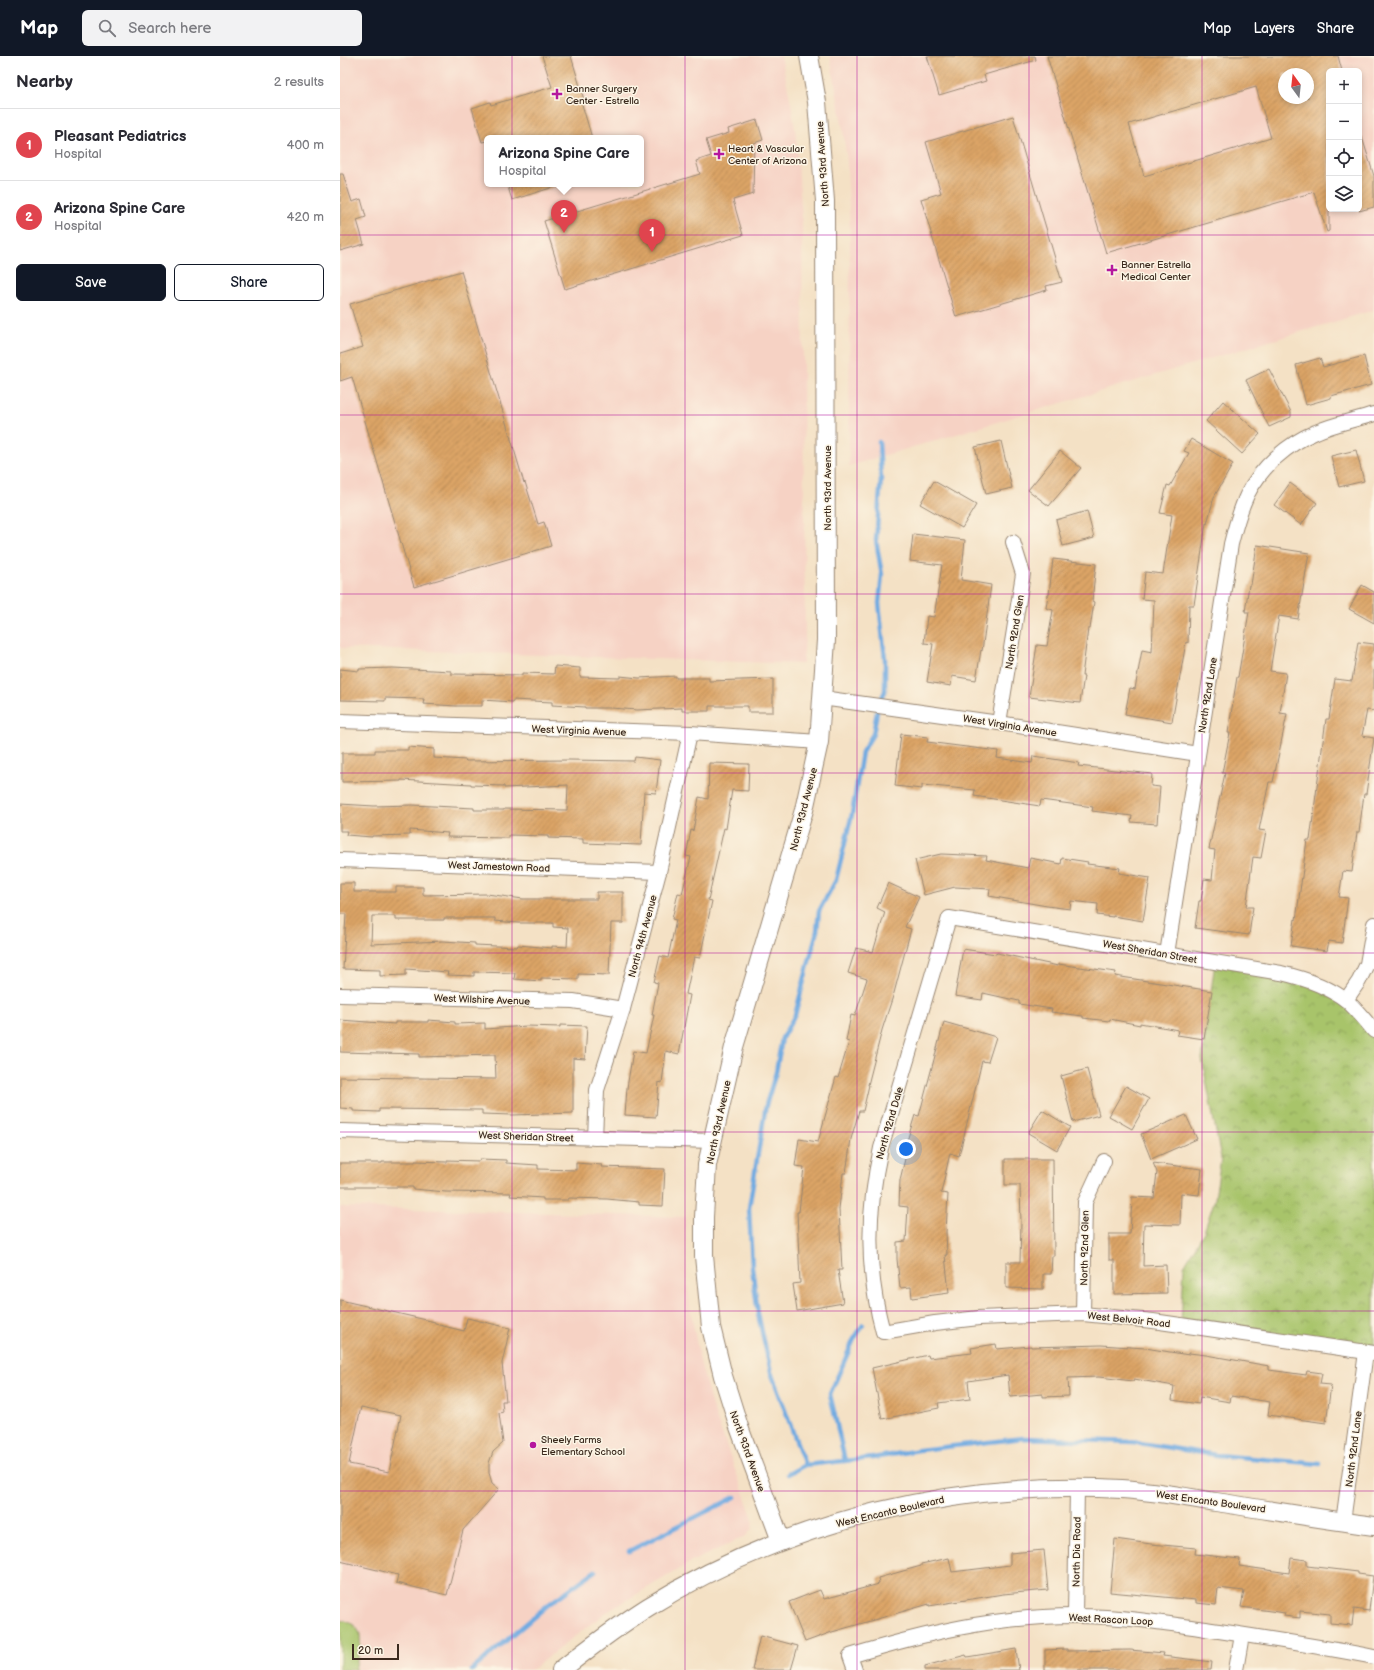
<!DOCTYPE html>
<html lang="en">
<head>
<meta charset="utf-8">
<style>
  :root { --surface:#fff; --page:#f2f2f3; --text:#2b2b33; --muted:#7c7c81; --line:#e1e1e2; --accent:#111827 }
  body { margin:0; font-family:"Balsamiq Sans",sans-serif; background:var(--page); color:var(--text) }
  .controls { position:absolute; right:12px; top:12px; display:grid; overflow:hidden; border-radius:6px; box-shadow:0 2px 6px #0003 }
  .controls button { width:36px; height:36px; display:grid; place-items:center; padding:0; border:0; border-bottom:1px solid var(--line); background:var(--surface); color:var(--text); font:20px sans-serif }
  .compass { position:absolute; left:938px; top:12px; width:36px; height:36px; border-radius:50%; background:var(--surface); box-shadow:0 2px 6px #0003; rotate:345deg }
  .scale { position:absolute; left:12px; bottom:10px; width:47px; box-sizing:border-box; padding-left:4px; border:2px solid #3b2a1e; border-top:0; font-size:11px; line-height:14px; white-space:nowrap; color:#3b2a1e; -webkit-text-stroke:3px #fcf5e5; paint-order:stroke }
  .you { position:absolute; left:566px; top:1093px; width:14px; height:14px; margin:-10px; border:3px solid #fff; border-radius:50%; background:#1a73e8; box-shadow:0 0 0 6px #1a73e833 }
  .badge { display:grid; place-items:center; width:26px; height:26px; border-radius:50%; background:var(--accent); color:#fff; font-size:13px; font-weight:700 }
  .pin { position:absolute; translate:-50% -33px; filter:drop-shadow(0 1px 2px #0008) }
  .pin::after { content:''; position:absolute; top:21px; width:14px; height:12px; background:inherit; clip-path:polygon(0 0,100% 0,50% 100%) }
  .popup { position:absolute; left:144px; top:79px; width:160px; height:52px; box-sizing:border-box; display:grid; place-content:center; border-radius:6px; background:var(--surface); filter:drop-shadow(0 1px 3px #0005); font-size:13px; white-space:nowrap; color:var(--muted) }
  .popup b { font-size:15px; color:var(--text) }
  .popup::after { content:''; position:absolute; left:50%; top:100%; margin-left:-8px; border:8px solid transparent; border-top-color:var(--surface) }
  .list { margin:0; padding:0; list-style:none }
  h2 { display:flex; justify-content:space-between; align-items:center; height:52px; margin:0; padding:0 16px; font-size:17px }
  h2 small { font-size:13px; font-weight:400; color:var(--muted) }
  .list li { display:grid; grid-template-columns:26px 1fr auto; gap:12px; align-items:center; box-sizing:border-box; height:72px; padding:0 16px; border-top:1px solid var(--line) }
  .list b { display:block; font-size:15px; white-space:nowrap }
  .list p { margin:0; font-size:13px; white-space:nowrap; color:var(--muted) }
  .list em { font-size:13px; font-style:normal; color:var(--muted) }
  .actions { display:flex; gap:8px; padding:12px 16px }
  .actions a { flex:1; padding:9px 0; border:1px solid var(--accent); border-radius:6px; text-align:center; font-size:14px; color:var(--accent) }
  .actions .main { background:var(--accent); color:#fff }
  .icon { flex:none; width:22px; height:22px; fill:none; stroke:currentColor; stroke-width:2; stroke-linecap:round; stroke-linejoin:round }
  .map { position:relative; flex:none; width:1034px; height:1614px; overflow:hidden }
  header { display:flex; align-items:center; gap:24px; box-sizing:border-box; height:56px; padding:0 20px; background:var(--accent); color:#fff }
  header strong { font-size:19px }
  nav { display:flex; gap:22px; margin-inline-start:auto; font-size:14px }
  .search { width:280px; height:36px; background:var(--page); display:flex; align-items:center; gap:10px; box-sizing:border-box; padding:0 14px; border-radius:6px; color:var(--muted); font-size:15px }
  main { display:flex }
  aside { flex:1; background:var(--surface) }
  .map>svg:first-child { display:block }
</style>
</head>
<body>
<header>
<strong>Map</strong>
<div class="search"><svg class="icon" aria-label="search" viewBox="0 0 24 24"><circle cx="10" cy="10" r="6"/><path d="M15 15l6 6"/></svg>Search here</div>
<nav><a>Map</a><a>Layers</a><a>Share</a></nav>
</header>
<main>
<aside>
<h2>Nearby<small>2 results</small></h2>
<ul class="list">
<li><span class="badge" style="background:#e0444e">1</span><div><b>Pleasant Pediatrics</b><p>Hospital</p></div><em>400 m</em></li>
<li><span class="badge" style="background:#e0444e">2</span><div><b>Arizona Spine Care</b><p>Hospital</p></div><em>420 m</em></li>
</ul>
<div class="actions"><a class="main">Save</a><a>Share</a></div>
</aside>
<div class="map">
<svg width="1034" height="1614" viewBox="0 0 1034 1614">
  <defs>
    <pattern id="park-crowns" width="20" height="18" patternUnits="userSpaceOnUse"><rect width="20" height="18" fill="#a8c46b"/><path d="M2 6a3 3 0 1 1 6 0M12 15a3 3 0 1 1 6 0" fill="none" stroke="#8a9f57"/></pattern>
    <pattern id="building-hatch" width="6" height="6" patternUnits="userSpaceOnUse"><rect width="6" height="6" fill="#dca466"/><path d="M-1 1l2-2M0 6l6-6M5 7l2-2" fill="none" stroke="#b48653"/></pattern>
  </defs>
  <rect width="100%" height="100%" fill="#fcf5e5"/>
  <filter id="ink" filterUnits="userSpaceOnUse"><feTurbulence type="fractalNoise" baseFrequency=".025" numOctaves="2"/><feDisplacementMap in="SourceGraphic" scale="8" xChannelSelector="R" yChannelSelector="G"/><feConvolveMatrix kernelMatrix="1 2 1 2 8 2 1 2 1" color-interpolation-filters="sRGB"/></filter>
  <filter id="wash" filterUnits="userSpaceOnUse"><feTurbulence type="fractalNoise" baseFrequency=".012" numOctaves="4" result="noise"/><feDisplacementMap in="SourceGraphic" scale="16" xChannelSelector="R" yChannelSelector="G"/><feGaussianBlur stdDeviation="0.9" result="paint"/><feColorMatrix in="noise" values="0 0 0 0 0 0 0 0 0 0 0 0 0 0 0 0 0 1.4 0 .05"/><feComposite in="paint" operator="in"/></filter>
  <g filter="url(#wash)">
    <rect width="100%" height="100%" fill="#f4e1c5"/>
    <!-- built -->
    <g fill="#f6d2c4" fill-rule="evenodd">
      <path d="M 0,0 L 441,0 L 451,47 L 456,80 L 462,164 L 465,580 L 463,608 L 0,592 ZM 147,82 L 301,82 L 301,128 L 147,128 Z"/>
      <path d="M 490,0 L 1034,0 L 1034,254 L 509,410 L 510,174 L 507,106 L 503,73 ZM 989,15 L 1019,15 L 1019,153 L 989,153 ZM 944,18 L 968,18 L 968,42 L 944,42 Z"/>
      <polygon points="0,1151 345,1161 347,1222 351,1257 360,1305 371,1347 413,1463 412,1473 406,1480 351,1506 265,1557 191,1614 0,1614"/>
    </g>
    <!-- park -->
    <polygon fill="url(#park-crowns)" stroke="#727744" points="875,906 982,930 1034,975 1034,1297 841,1269 844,1210 864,1176 875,1143 881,1102 862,1003"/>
    <!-- garden -->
    <path fill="#a8c46b" stroke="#727744" d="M 0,1564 C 30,1569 19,1592 15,1614 L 0,1614 Z"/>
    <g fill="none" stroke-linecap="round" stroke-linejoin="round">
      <!-- stream -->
      <g stroke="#72abe1" stroke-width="4.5">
        <polyline points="505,1405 490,1338 514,1283 523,1269"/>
        <polyline points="465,1409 431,1316 418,1258 412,1211 409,1152 426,1049 436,1016 442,982 455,959 477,875 479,855 496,824 512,758 522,696 533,678 538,650 545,635 545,603 539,547 542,519 536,484 541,423 539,386"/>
        <polyline points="448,1418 465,1409 533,1402 579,1394 683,1382 793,1386 876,1399 980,1408"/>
        <polyline points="289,1495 395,1441"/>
        <polyline points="132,1614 209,1548 255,1515"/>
      </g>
    </g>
    <g id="blocks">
      <!-- building -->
      <g fill="url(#building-hatch)" fill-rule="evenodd">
        <polygon points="202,0 231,0 244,44 241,45 252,82 147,82 147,85 142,86 132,52 150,46 151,49 212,31"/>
        <polygon points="587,0 695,0 696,4 644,19 646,25 599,39"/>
        <path d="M 707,0 L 998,0 L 1002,15 L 989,15 L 989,175 L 987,176 L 974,136 L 766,197 ZM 944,18 L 968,18 L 968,42 L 944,42 ZM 916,31 L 931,82 L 804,120 L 789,68 Z"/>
        <polygon points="673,60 722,226 706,230 707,234 616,261 581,143 601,137 586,86"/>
        <polygon points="417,64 423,84 414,87 413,138 393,144 403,179 225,233 204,165 360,118 356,105 371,100 366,84 389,77 388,73"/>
        <polygon points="1019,81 1022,81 1034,120 1034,151 1019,155"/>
        <polygon points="0,118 3,118 12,146 21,143 26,161 17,164 24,188 0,195"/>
        <polygon points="167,128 214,128 214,131 172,144"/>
        <polygon points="121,215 184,427 185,426 198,468 204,466 211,490 74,531 12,321 0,325 0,298 23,291 10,248"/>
        <polygon points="1024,300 1031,329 991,340 991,342 966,349 956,309 980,302 983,311"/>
        <polygon points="929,313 951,356 951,361 929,371 906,324"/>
        <polygon points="883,345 920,378 902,398 866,365"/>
        <polygon points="851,383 893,408 874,441 867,468 866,467 854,549 849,549 848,587 846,586 832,666 785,658 790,632 795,633 802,594 812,596 814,544 802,543 805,516 823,518 832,459 820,457 827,429 830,430 849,397 844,395"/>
        <polygon points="661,385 672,432 646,438 635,391"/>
        <polygon points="1016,394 1024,425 999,431 991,400"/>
        <polygon points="720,395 741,412 709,450 688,434"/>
        <polygon points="594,425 636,449 622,472 580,448"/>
        <polygon points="950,427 977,447 961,469 934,449"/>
        <polygon points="747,455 754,482 723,490 716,464"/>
        <polygon points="573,478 625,484 621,524 651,529 642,595 641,594 636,624 612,620 611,630 587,626 593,588 584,587 587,560 594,561 602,509 570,505"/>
        <polygon points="917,489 969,497 958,563 939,560 930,615 946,617 940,657 947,658 933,726 929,726 919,774 926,775 921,802 913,801 906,851 913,851 909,879 855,872 859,845 861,845 864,823 872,824 875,794 869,793 885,717 882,717 890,677 888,677 897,621 898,621 909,556 905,556 909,529 911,529"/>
        <polygon points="713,503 756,508 752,545 754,546 750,573 748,573 742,620 744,620 740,647 689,641 697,589 707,590 713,554 706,552 708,539 709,539"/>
        <polygon points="1022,529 1034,536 1034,567 1009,553"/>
        <polygon points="1018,586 1034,588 1034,655 1027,654 1022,680 1034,682 1026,738 1024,738 1019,776 1017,776 1012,816 1003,815 999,841 1008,842 1002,887 989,885 987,895 951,890 955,863 956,864 967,784 970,784 986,663 989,663 995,623 1012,625"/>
        <polygon points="215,610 240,612 240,621 280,622 280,620 299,622 336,620 336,622 369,622 369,625 433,623 433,656 408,656 408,650 369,650 369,655 342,655 342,652 297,654 271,652 245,652 245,651 212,649 212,646 173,644 173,646 142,644 142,650 116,650 83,648 84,643 45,642 45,645 0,644 0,613 19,615 19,613 53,612 111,615 111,618 182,619 182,617 214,618"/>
        <polygon points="561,678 588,681 587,686 658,695 657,702 692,707 693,700 739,707 738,710 812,718 811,730 820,731 817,768 791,766 792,760 752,755 753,751 701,744 700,750 634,740 635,734 582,729 582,733 555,730"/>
        <polygon points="68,691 94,693 94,702 126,704 125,705 229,704 294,705 295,701 320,704 316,737 304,736 301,789 243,787 243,783 208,782 208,780 169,779 169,782 107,781 108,777 70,774 70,779 32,780 32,781 6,779 7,775 0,775 0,748 34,750 72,749 134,752 134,754 164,754 164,753 227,754 228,729 164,732 164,730 131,729 131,728 61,724 61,725 2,726 2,697 35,697 35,694 68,694"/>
        <polygon points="369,707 409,708 408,735 392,734 386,773 384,772 368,844 372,845 360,902 354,901 346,938 350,939 339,998 326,995 322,1027 319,1026 316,1061 285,1059 287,1032 293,995 306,997 314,959 312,959 318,927 314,926 320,900 328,902 336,864 332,863 338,837 342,838 351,801 346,800 351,774 353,775 359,741 368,743"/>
        <polygon points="601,798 647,800 646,804 688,812 690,802 721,808 722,802 748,806 747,808 780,812 779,817 810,822 803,865 773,860 773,861 757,859 758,848 731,845 730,853 707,850 649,840 650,833 615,831 584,839 575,804"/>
        <path d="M 0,827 L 14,827 L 14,836 L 56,836 L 56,831 L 83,831 L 83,839 L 147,838 L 183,843 L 257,843 L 257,836 L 283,836 L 283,867 L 271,867 L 269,919 L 238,918 L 238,923 L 201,922 L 201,925 L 174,923 L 175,917 L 134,916 L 134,920 L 107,919 L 108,916 L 66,913 L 66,919 L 40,920 L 40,914 L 3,913 L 6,858 L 0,858 ZM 32,860 L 56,860 L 56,864 L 104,864 L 104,862 L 155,862 L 155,865 L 178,867 L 213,867 L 213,871 L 228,872 L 227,891 L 212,890 L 212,892 L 178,889 L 177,891 L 135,889 L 135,887 L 103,885 L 31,888 Z"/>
        <polygon points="548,827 579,841 565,871 571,873 554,937 542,974 528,1029 529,1029 523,1055 519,1055 511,1083 506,1117 503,1117 499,1153 502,1214 498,1214 503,1247 457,1255 453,1228 460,1227 457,1156 459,1156 464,1111 455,1110 459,1083 478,1086 496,1021 498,1022 509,986 506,985 511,959 515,960 527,923 508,917 516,892 533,896 545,856 537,852"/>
        <polygon points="623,893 656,898 657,897 718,910 718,908 776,916 775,920 872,935 864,983 837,979 838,974 800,967 800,969 770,963 769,965 743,962 743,960 711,956 712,953 679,948 679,945 643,937 642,944 615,940"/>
        <polygon points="0,964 55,968 55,966 88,966 88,964 115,966 115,968 145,967 145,973 187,970 220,971 220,969 247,970 245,1003 233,1002 233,1057 173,1059 142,1058 142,1054 39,1053 39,1056 13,1055 13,1053 0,1052 0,1021 156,1023 155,999 79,1001 79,998 0,996"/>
        <polygon points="604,966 656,981 648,1006 642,1005 619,1100 610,1097 601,1137 608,1138 606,1176 607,1199 605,1199 609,1237 572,1242 571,1231 560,1232 557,1203 557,1186 566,1185 568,1151 559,1150 560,1124 569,1086 567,1085 575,1059 579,1060"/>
        <polygon points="747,1013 759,1059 733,1066 721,1020"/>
        <polygon points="786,1030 809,1043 792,1073 769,1060"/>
        <polygon points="702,1054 730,1071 717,1094 688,1077"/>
        <polygon points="846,1059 857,1083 811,1103 801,1078"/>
        <polygon points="140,1103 166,1104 166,1107 198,1109 198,1113 236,1114 236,1107 262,1109 261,1111 325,1113 323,1150 299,1149 299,1146 267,1143 229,1142 228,1144 203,1144 203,1142 170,1140 171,1137 106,1136 73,1133 73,1131 0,1131 0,1107 42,1107 42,1106 75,1106 75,1105 107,1106 107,1104 139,1105"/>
        <polygon points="665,1103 713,1103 714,1200 712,1200 711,1218 703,1218 703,1233 666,1232 666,1206 680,1206 681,1167 680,1129 665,1129"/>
        <polygon points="813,1107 862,1113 859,1139 841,1137 840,1169 804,1168 803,1210 826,1209 827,1237 774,1238 774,1204 769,1204 769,1178 790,1178 792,1141 814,1142 817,1116"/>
        <path d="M 0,1244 L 95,1266 L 95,1268 L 124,1275 L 127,1262 L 170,1272 L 162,1307 L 166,1345 L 162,1345 L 163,1356 L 159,1357 L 163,1387 L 153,1396 L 149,1407 L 149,1417 L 152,1427 L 159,1433 L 123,1474 L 107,1539 L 56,1527 L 58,1519 L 0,1505 ZM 21,1351 L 61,1359 L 49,1416 L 9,1408 Z"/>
        <polygon points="656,1288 657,1293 691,1290 691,1291 761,1289 805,1292 849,1299 849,1297 866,1299 929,1310 929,1314 966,1319 967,1315 982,1317 980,1328 991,1329 986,1367 928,1359 930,1346 891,1340 890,1346 860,1341 859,1348 832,1344 834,1330 794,1323 793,1325 759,1321 728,1322 729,1340 702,1341 702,1338 670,1341 668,1319 628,1325 630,1343 598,1347 599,1352 542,1363 532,1312 588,1299 589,1302 632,1297 631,1292"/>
        <polygon points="775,1483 811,1488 856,1492 855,1498 900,1503 899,1510 949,1517 951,1502 967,1504 967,1510 1018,1516 1018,1518 1033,1520 1029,1555 1014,1553 1012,1569 990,1567 990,1558 960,1555 960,1562 944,1560 945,1557 901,1551 904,1535 878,1532 876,1549 856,1547 856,1544 770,1536"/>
        <polygon points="704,1494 708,1534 663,1538 589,1550 589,1548 492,1576 465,1586 449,1546 480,1534 484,1543 539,1528 538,1522 581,1510 581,1508 609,1502 612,1516 670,1509 670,1497"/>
        <polygon points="420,1580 458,1590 451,1614 412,1614"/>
        <polygon points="676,1593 679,1614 585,1614 585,1610 626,1599 627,1601"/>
        <polygon points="727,1593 727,1595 790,1594 824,1597 823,1600 872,1606 871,1614 705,1614 705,1594"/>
      </g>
    </g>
  </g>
  <g filter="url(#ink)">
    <use href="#blocks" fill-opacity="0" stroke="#988672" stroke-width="1"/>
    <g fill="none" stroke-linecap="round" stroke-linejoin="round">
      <defs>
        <g id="minor">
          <polyline points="482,642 659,667 858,698"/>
          <polyline points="0,665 350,677 479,686"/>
          <polyline points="659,667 683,518 673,486"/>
          <polyline points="0,804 319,816"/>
          <path d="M 827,898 L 891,488 C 895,472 900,454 907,439 C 921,411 947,388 976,376 C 994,368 1015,364 1034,358"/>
          <polyline points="0,939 233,945 283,953"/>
          <polyline points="1006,944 1019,925 1027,908 1034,868"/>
          <path d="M 1034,975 C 1025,964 1017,954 1007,945 C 988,930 963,922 941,917 L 609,862 L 541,1092 C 527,1155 526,1213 543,1276 L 595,1267 L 639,1262 L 743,1258 L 813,1265 L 1034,1297"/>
          <polyline points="0,1075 373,1085"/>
          <polyline points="255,1082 257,1034 283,953 319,816 350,677"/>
          <polyline points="743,1258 745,1146 764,1105"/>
          <polyline points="1003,1466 1026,1296"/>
          <polyline points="735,1560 737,1432"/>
          <path d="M 515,1614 L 510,1600 C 585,1577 657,1560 735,1560 C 784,1560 832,1568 879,1575 C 931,1583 983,1591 1034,1601"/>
          <polyline points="896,1614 902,1579"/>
        </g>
        <g id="tertiary">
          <polyline points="441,1485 399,1371 383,1320 371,1271 364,1200 364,1161 367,1109 394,991 464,754 479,686 486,584 485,145 477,46 469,0"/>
          <path d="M 221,1614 C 249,1592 278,1570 308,1551 C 448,1464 618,1424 782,1433 C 814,1435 845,1441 876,1446 C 929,1454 981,1463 1034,1470"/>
        </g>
      </defs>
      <!-- minor casing -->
      <use href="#minor" stroke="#988672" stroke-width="16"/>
      <!-- tertiary casing -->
      <use href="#tertiary" stroke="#988672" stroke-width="20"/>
      <!-- minor -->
      <use href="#minor" stroke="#fff" stroke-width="14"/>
      <!-- tertiary -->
      <use href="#tertiary" stroke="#fff" stroke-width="18"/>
    </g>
  </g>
  <!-- grid -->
  <path fill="none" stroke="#b5179e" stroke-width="1" stroke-opacity="0.55" d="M 172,0 L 172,1614M 345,0 L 345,1614M 517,0 L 517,1614M 689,0 L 689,1614M 862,0 L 862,1614M 0,179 L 1034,179M 0,359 L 1034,359M 0,538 L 1034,538M 0,717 L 1034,717M 0,897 L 1034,897M 0,1076 L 1034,1076M 0,1255 L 1034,1255M 0,1435 L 1034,1435"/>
  <!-- markers -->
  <g fill="#b5179e" stroke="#fcf5e5" stroke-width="1.5">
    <path d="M215 32h4v4h4v4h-4v4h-4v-4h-4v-4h4z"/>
    <path d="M377 92h4v4h4v4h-4v4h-4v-4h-4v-4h4z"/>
    <path d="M770 208h4v4h4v4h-4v4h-4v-4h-4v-4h4z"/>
    <circle cx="193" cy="1389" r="4"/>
  </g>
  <g text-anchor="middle" stroke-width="3" stroke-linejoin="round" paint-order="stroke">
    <!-- poi labels -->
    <g font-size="10" fill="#3b2a1e" stroke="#fcf5e5" text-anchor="start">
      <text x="226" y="36">Banner Surgery<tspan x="226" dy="12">Center - Estrella</tspan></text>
      <text x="388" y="96">Heart &amp; Vascular<tspan x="388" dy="12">Center of Arizona</tspan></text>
      <text x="781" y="212">Banner Estrella<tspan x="781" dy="12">Medical Center</tspan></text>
      <text x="201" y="1387">Sheely Farms<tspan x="201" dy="12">Elementary School</tspan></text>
    </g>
    <!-- street labels -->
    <g font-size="10" fill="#3b2a1e" stroke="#fcf5e5">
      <text transform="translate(482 108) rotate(-94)" y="4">North 93rd Avenue</text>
      <text transform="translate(487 432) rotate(-90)" y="4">North 93rd Avenue</text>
      <text transform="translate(674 576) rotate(-81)" y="4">North 92nd Glen</text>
      <text transform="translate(867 639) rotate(-81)" y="4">North 92nd Lane</text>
      <text transform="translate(670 669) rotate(9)" y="4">West Virginia Avenue</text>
      <text transform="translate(239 674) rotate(2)" y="4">West Virginia Avenue</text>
      <text transform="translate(463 753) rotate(-76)" y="4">North 93rd Avenue</text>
      <text transform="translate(159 810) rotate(2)" y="4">West Jamestown Road</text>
      <text transform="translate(302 880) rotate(-75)" y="4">North 94th Avenue</text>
      <text transform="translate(810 895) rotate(10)" y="4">West Sheridan Street</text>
      <text transform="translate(142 943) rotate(2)" y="4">West Wilshire Avenue</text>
      <text transform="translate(378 1066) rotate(-78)" y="4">North 93rd Avenue</text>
      <text transform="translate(549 1067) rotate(-74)" y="4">North 92nd Dale</text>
      <text transform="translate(186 1080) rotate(2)" y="4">West Sheridan Street</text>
      <text transform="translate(744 1192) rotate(-89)" y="4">North 92nd Glen</text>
      <text transform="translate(789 1263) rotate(6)" y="4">West Belvoir Road</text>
      <text transform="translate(1013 1393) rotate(-83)" y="4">North 92nd Lane</text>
      <text transform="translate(408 1395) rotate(70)" y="4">North 93rd Avenue</text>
      <text transform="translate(871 1445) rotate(8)" y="4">West Encanto Boulevard</text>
      <text transform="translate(550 1455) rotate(-13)" y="4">West Encanto Boulevard</text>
      <text transform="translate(736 1496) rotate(-89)" y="4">North Dia Road</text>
      <text transform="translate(771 1563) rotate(3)" y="4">West Rascon Loop</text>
    </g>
  </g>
</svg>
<div class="controls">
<button>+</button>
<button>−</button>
<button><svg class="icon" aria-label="locate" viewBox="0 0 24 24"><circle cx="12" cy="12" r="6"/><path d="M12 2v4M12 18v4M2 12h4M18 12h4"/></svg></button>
<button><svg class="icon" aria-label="layers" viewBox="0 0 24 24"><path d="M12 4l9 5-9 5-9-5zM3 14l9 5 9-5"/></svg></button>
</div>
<svg class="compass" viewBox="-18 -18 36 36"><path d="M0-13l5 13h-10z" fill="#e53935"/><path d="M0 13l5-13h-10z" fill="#7c7c81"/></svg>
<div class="scale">20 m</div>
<div class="you"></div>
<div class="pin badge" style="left:312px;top:196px;background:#e0444e">1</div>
<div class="pin badge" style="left:224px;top:177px;background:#e0444e">2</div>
<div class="popup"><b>Arizona Spine Care</b>Hospital</div>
</div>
</main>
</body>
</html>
